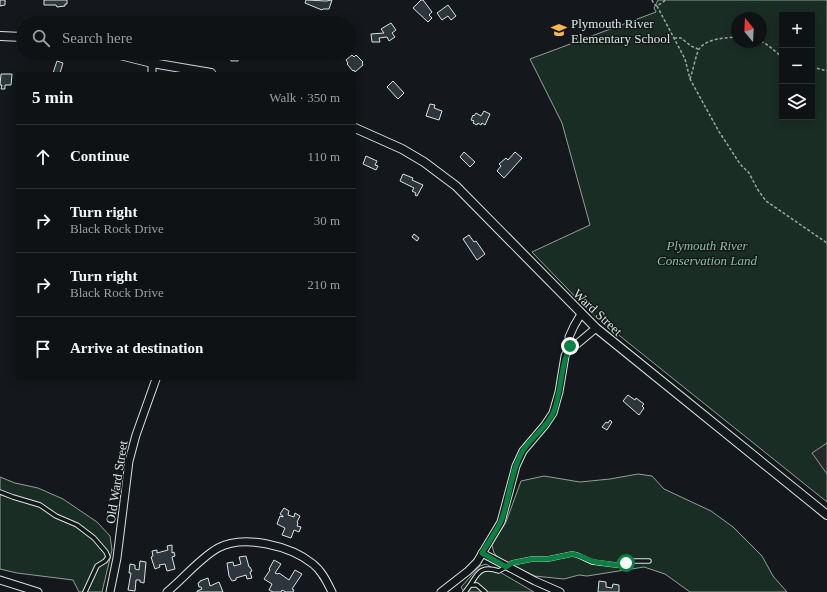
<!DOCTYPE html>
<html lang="en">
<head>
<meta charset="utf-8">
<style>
  :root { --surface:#0f1215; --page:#1d2022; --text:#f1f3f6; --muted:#9b9ea0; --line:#2f3234 }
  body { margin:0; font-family:Georgia,serif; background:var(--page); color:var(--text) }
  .controls { position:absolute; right:12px; top:12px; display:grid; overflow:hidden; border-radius:0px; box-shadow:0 2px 10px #0003 }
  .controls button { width:36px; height:36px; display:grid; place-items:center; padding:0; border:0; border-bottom:1px solid var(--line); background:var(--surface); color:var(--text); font:20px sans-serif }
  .compass { position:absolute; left:731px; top:12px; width:36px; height:36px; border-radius:50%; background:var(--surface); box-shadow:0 2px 10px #0003; rotate:342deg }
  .stop { position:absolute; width:12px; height:12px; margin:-9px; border:3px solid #0b8043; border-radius:50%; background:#fff }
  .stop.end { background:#0b8043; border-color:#fff; box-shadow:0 1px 4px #0008 }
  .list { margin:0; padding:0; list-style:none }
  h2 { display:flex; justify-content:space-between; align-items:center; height:52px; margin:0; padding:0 16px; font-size:17px }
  h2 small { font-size:13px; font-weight:400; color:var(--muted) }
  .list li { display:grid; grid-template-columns:26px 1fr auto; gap:12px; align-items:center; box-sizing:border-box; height:64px; padding:0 16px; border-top:1px solid var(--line) }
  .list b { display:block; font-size:15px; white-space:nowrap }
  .list p { margin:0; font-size:13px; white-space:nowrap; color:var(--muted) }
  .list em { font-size:13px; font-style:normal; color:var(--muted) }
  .icon { flex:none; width:22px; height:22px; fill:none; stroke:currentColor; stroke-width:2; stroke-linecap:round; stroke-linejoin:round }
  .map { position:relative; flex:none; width:827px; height:592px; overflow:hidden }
  .search { position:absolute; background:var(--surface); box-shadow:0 2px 10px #0003; left:16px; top:16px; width:340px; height:44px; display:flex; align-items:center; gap:10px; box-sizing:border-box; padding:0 14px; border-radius:22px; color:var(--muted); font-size:15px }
  .panel { position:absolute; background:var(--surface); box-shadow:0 2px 10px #0003; left:16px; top:72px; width:340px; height:308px; border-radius:0px }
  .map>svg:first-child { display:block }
</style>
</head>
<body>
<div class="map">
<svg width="827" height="592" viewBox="0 0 827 592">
  <rect width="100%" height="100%" fill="#14181c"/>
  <!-- green -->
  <g fill="#1a2d24" stroke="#939e99" fill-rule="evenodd">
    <path d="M 658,0 L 827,0 L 827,502 L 590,312 L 532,252 L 590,225 L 562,123 L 530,59 L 656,12 L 654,8 ZM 782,15 L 812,15 L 812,117 L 782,117 ZM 737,18 L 761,18 L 761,42 L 737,42 Z"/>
    <polygon points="638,474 652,476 664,489 711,511 733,527 762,556 773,576 787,592 690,592 665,574 644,567 587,576 579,575 564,579 534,576 498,557 494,553 492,545 506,522 521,481 544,476 580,482 610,479"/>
    <polygon points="0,477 15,483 38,488 63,499 97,522 110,536 112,550 102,592 79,592 73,580 17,573 0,569"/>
    <polygon points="486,564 534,592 464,592 461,587 480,566"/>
  </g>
  <!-- parking -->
  <polygon fill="#24282b" stroke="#939e99" points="827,443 827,474 812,453"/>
  <!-- building -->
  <g fill="#2c363c" stroke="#d8e6dc">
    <polygon points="0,0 5,0 5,5 0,6"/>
    <polygon points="44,0 67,0 67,4 65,4 65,6 57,7 56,5 44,5"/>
    <polygon points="306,0 326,1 332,0 329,9 323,9 322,10 305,3"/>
    <polygon points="421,0 423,0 432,12 429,15 432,18 428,22 413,8"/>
    <polygon points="448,5 456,16 451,20 448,16 442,20 437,13"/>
    <polygon points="391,23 396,30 392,33 395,37 389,41 387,37 379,38 380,42 372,42 371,34 384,33 381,29"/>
    <polygon points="229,53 238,53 238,61 231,61"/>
    <polygon points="352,55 354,57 356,55 363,62 362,63 363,65 355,72 354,70 353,71 347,64 348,63 346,60"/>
    <polygon points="57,61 63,63 60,73 53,73"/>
    <polygon points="1,74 12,74 11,85 5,85 5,89 1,89 2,85 0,85"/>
    <polygon points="393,81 404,93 398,99 387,87"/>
    <polygon points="430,104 435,105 434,108 442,111 439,120 426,116"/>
    <polygon points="484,111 490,114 485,125 482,123 481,125 478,123 477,125 473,123 474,121 471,120 473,115 474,116 476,113 481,116"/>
    <polygon points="464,152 475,162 470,167 460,157"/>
    <polygon points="515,152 522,158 504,178 497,171 501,166 499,164 506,158 508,160"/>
    <polygon points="366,156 377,161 375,165 378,166 376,170 363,164"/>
    <polygon points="403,174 413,178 412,180 423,185 417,196 415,195 416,193 412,191 414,188 400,181"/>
    <polygon points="414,234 419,238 417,241 412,237"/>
    <polygon points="469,235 474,242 476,241 485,254 477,260 463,239"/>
    <polygon points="628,395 635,400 636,398 644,404 642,406 644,408 639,415 623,401"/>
    <polygon points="610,420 612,422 607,430 602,427 606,422 608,423"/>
    <polygon points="284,508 289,511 288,515 294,517 295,513 300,516 297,522 298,523 297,526 301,527 299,532 294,530 291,538 282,535 285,528 277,524 280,516 283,517 283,516 280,514"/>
    <polygon points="172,545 172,553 174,552 175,556 172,557 175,569 167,571 165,564 159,565 160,567 155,569 151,557 153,556 152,551 157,550 157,553 168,550 167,546"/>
    <polygon points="246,556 249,567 250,567 252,571 250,572 252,578 247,579 246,575 236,578 236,580 232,581 229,576 227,563 233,562 234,566 241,564 239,557"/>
    <polygon points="274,560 281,564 275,573 278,574 279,573 289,580 295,570 302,574 292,589 294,590 293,592 286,592 282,590 281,592 273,592 269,590 272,584 264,579 270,570 269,569"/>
    <polygon points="140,561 146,562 144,583 140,582 140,580 136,580 135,591 128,590 131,573 129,573 130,564 135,565 135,569 139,570"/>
    <polygon points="208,578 210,586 219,582 223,592 197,592 197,591 202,589 201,587 199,587 198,583 200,582 200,581"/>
    <polygon points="599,581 606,582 606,587 612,588 613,584 619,585 619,592 598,592"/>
  </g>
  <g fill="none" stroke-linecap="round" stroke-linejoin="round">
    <defs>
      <g id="service">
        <polyline points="0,492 13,497 40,505 56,516 77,525 94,538 106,552 108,557 105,561 97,566 85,592"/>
        <polyline points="471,585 477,585 485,592"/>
        <path d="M 465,592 C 478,577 476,564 499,571 L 512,563 L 532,559 L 548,559 L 572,554 L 577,555 L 592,562 L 616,565 L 631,561 L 649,561"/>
      </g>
      <g id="minor">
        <polyline points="152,63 152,73"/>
        <polyline points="570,346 577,344 596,328"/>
        <polyline points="482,553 535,581 560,592"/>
        <polyline points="0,580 38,592"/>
        <polyline points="110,592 117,558 129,461 136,435 156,379"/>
        <path d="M 167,592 C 183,579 200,558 218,548 C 244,534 291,546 313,564 C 322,571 327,582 332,592"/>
        <polyline points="441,592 468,571 477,562 501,522 516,466 523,451 545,425 553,413 559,392 565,356 570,346 569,337 574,326 581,314"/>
      </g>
      <g id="tertiary">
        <polyline points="0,36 23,37"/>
        <polyline points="112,53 152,63 211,73"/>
        <polyline points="355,128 402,149 424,162 456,186 596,328 827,515"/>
      </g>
    </defs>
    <!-- service casing -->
    <use href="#service" stroke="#d8e6dc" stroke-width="5.5"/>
    <!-- minor casing -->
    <use href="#minor" stroke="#d8e6dc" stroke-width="9"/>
    <!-- tertiary casing -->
    <use href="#tertiary" stroke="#d8e6dc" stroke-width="10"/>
    <!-- path -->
    <g stroke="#9da8a2" stroke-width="1.5" stroke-dasharray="3 2" stroke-linecap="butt">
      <polyline points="652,0 654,4 657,6 666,0"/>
      <polyline points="657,6 685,59 690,79 718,130 740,164 749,173 758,190 766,201 827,243"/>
      <polyline points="674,38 681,38 691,46 698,49"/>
      <polyline points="761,41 769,46 782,57"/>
      <polyline points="812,67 827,71"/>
      <path d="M 690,79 C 692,74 697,51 699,49 C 707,38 725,38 737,37"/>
    </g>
    <!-- service -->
    <use href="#service" stroke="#14181c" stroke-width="3.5"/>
    <!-- minor -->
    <use href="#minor" stroke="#14181c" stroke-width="7"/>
    <!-- tertiary -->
    <use href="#tertiary" stroke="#14181c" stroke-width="8"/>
  </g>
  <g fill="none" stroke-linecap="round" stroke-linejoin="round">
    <!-- route -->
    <path stroke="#0b8043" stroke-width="5" d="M 570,346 C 560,366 562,389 554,411 C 548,427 531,437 522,452 C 510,473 510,499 501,521 C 496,532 488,543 482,553 L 506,567 L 512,563 L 532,559 L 548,559 L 572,554 L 577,555 L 595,562 L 616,565 L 626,563"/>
  </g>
  <!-- icons -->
  <defs>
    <symbol id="school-bare" viewBox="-9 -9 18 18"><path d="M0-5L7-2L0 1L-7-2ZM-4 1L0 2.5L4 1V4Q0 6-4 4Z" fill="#ffb74d" stroke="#14181c" stroke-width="2.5" paint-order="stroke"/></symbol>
  </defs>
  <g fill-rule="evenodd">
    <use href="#school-bare" x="548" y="19" width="22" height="22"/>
  </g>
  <g text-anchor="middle" stroke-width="3" stroke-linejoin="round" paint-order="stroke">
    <!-- poi labels -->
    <g font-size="13" fill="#d8e6dc" stroke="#14181c" text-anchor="start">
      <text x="571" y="28">Plymouth River<tspan x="571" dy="15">Elementary School</tspan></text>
    </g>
    <!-- park labels -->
    <g font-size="13" font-style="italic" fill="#8ac095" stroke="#14181c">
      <text x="707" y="250">Plymouth River<tspan x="707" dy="15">Conservation Land</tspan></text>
    </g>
    <!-- street labels -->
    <g font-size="13" fill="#d8e6dc" stroke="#14181c">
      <text transform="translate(598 312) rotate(43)" y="5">Ward Street</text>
      <text transform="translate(116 482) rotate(-81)" y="5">Old Ward Street</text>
    </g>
  </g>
</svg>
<div class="controls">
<button>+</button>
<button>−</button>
<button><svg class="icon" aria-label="layers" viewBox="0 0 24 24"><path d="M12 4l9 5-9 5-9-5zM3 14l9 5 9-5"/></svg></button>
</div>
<svg class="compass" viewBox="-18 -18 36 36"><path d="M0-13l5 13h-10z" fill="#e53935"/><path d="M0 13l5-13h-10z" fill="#9b9ea0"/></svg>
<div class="stop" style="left:626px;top:563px"></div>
<div class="stop end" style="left:570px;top:346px"></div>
<div class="search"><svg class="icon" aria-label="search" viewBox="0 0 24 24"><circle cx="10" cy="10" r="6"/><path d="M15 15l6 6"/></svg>Search here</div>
<section class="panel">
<h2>5 min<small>Walk · 350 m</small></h2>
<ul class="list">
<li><svg class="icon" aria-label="ahead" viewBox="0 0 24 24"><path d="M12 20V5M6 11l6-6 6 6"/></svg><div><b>Continue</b></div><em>110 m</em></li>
<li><svg class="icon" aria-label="right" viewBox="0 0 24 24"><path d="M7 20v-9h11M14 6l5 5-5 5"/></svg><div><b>Turn right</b><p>Black Rock Drive</p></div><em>30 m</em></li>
<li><svg class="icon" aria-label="right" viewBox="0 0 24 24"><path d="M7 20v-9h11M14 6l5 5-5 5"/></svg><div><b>Turn right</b><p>Black Rock Drive</p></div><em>210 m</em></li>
<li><svg class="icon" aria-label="arrive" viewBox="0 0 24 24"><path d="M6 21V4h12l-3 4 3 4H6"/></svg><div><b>Arrive at destination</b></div></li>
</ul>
</section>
</div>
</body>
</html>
